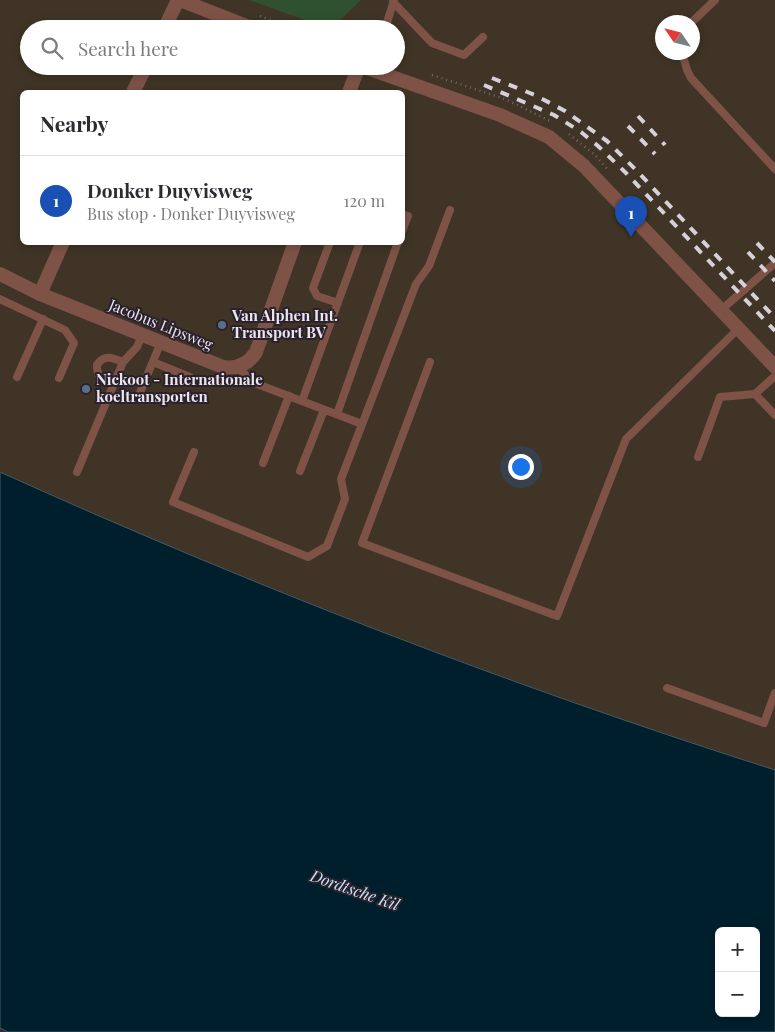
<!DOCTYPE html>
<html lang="en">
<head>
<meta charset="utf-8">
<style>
  :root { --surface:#fff; --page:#f2f2f3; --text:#2b2b33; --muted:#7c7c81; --line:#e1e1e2; --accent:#42746f }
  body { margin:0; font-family:"Playfair Display",serif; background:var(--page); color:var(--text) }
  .controls { position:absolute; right:15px; bottom:15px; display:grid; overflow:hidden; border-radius:8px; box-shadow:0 2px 8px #0003 }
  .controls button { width:45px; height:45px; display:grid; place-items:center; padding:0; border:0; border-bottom:1px solid var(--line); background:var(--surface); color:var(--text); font:25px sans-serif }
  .compass { position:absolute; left:655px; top:15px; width:45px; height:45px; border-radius:50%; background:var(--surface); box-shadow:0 2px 8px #0003; rotate:305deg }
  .you { position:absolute; left:520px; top:466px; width:18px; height:18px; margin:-12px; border:4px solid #fff; border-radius:50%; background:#1a73e8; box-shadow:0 0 0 8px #1a73e833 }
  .badge { display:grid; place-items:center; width:32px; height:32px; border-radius:50%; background:var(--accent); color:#fff; font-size:16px; font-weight:700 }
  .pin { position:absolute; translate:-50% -41px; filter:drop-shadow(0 1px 2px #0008) }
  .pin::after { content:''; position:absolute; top:26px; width:18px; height:15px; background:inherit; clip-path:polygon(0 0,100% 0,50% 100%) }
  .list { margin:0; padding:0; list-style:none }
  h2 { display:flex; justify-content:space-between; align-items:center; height:65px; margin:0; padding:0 20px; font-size:21px }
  h2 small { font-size:16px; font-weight:400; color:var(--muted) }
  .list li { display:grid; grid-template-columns:32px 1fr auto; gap:15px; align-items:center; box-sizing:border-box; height:90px; padding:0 20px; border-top:1px solid var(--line) }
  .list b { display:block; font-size:19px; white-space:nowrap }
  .list p { margin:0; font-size:16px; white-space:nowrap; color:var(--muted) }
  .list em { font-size:16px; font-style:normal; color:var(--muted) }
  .icon { flex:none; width:28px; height:28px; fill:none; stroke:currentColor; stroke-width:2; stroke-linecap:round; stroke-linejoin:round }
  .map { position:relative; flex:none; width:775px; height:1032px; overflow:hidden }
  .search { position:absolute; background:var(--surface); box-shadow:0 2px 8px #0003; left:20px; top:20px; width:385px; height:55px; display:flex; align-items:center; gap:12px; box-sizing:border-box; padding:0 18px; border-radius:28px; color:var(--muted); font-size:19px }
  .panel { position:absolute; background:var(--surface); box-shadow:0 2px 8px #0003; left:20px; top:90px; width:385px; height:155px; border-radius:8px }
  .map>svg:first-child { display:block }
</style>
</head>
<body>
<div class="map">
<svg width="775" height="1032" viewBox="0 0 775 1032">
  <rect width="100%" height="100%" fill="#342b37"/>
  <!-- industrial -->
  <path fill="#3f3425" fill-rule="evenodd" d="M 0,0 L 775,0 L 775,770 L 605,714 L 395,637 L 175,549 L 0,472 ZM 662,22 L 692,22 L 692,52 L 662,52 ZM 29,29 L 396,29 L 396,66 L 29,66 ZM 22,92 L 402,92 L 402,242 L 22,242 Z"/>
  <!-- green -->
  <polygon fill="#30512f" points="249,0 361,0 341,19 333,29 330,29"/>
  <!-- water -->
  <path fill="#001f2c" stroke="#465a66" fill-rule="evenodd" d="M 0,472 C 252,586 511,686 775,770 L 775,1032 L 8,1032 L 0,1028 ZM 719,931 L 756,931 L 756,1013 L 719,1013 Z"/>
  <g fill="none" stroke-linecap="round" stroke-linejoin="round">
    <!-- path -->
    <g stroke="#716973" stroke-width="2.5" stroke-dasharray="1 4" stroke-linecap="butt">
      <polyline points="260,16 294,29"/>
      <polyline points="331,66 344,71"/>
      <polyline points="432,75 505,99 550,121"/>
      <polyline points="569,134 595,155 609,171"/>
    </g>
    <!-- service -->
    <g stroke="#7e5247" stroke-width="8">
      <polyline points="393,2 432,43 464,55 483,37"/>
      <polyline points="692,22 715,0"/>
      <polyline points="385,29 394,0"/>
      <polyline points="682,52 687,70 691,78 775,169"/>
      <polyline points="402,214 408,216 402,231"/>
      <polyline points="330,242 313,288 317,296 338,303"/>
      <polyline points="0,299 65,330 74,343 59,378"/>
      <polyline points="721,310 775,263"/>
      <polyline points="153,362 190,377"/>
      <polyline points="430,362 362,543 557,616 626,439 738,329"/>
      <polyline points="236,367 257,384 362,424"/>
      <polyline points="17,377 43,319"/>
      <path d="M 114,384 C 104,380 96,377 97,365 C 104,354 113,358 123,362"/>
      <polyline points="755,394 775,376"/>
      <polyline points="139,395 161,342"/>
      <polyline points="302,401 360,242"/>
      <polyline points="337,414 398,242"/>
      <polyline points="194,452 173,502 308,557 327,546 345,499 341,479 416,284 429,266 450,210"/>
      <polyline points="698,457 720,397 755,394 775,415"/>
      <polyline points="263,463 289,396"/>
      <polyline points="300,471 324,410"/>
      <polyline points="77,472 123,362 137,347 142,335"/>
      <polyline points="667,688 764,723 775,693"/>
    </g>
    <!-- minor -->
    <g stroke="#7e5247" stroke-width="14">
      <polyline points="180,0 254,29"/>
      <polyline points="164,29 178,0"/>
      <polyline points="361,66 500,115 549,137 584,166 775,367"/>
      <polyline points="133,92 146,66"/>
      <polyline points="349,92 359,66"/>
      <path d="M 0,274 L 40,294 L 223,367 C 237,369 248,365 256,352 L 295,242"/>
      <polyline points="40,294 63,242"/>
    </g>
    <!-- rail -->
    <g stroke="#d6d0d8" stroke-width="4" stroke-dasharray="9 9" stroke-linecap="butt">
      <polyline points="492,78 535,95 565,111 607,141 637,171 775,318"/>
      <polyline points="484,85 554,115 581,132 598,146 627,174 775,331"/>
      <polyline points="638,116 665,145"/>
      <polyline points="628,126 655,154"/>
      <polyline points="757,243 775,262"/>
      <polyline points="748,252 775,281"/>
    </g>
  </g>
  <!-- markers -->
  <g fill="#5c6f8a" stroke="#2a212d" stroke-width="2">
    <circle cx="222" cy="325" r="5"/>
    <circle cx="86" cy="389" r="5"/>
  </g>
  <g text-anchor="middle" stroke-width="4" stroke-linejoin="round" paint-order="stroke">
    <!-- poi labels -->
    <g font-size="15" font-weight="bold" fill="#ebe5ed" stroke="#2a212d" text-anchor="start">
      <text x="232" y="321">Van Alphen Int.<tspan x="232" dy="17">Transport BV</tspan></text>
      <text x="96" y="385">Nickoot - Internationale<tspan x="96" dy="17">koeltransporten</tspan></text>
    </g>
    <!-- street labels -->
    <g font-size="15" fill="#ebe5ed" stroke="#2a212d">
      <text transform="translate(161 325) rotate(22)" y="5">Jacobus Lipsweg</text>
    </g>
    <!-- water labels -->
    <g font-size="16" font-style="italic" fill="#c5e7f8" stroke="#2a212d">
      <text transform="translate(355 890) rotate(19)" y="6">Dordtsche Kil</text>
    </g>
  </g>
</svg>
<div class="controls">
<button>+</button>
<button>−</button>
</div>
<svg class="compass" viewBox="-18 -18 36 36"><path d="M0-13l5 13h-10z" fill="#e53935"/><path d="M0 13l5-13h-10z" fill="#7c7c81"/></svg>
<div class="you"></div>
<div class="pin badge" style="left:631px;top:237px;background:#1a4fb4">1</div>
<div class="search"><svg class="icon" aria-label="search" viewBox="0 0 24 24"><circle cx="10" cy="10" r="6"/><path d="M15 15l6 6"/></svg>Search here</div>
<section class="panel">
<h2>Nearby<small></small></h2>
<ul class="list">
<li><span class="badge" style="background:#1a4fb4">1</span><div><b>Donker Duyvisweg</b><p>Bus stop · Donker Duyvisweg</p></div><em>120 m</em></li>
</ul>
</section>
</div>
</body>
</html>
